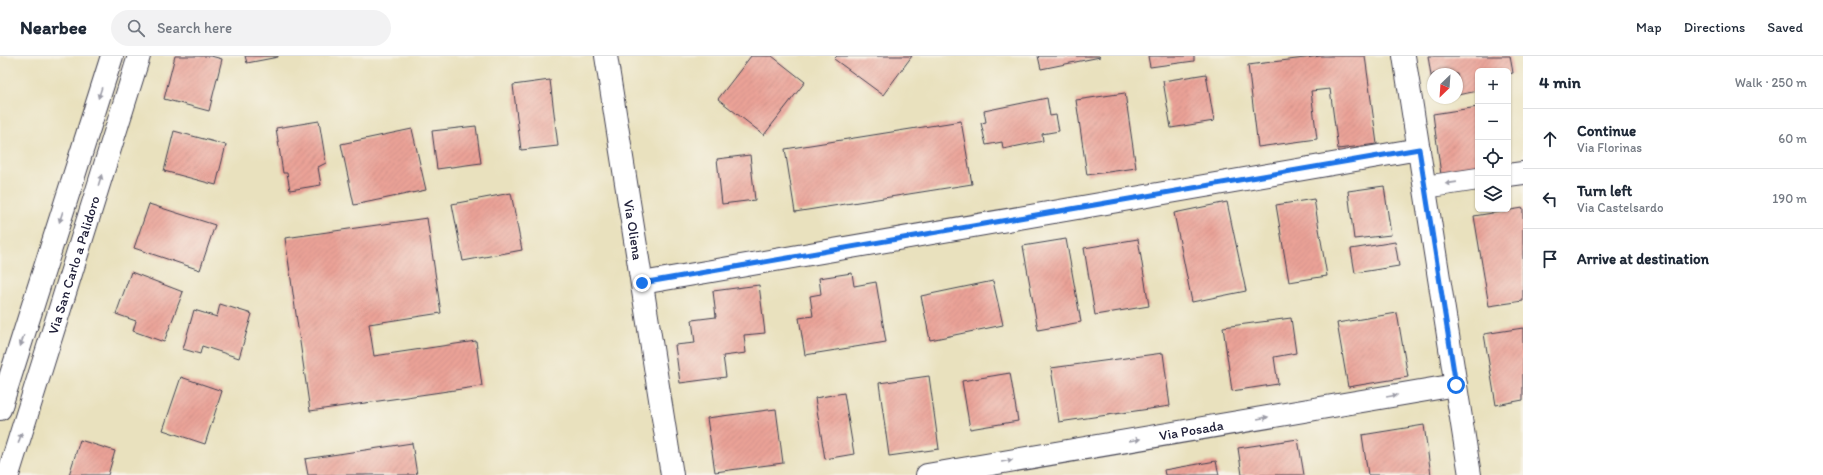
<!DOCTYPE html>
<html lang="en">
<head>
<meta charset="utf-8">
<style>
  :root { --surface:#fff; --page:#f2f2f3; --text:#1f2937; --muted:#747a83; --line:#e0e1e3 }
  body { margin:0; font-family:Itim,sans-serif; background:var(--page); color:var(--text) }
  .controls { position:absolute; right:12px; top:12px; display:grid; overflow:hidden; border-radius:6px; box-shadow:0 1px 3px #0004 }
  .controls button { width:36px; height:36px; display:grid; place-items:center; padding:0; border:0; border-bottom:1px solid var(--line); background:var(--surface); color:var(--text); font:20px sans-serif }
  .compass { position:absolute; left:1427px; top:12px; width:36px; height:36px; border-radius:50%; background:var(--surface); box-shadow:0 1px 3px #0004; rotate:205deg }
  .stop { position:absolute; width:12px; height:12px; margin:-9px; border:3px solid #1a73e8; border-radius:50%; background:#fff }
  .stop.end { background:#1a73e8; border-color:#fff; box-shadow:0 1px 4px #0008 }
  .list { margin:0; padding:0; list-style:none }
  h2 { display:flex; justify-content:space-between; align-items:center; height:52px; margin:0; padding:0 16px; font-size:17px }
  h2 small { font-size:13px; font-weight:400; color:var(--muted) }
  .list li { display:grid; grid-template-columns:26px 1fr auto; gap:12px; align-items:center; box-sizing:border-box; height:60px; padding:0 16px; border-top:1px solid var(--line) }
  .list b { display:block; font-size:15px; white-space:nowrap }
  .list p { margin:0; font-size:13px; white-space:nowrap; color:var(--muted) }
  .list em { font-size:13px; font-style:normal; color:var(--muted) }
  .icon { flex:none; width:22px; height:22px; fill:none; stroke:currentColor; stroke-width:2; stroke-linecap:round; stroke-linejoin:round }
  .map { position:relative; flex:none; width:1523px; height:419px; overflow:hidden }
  header { display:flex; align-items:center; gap:24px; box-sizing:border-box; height:56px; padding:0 20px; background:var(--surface); border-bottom:1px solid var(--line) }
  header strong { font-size:19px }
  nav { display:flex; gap:22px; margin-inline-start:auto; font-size:14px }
  .search { width:280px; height:36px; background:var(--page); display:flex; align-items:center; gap:10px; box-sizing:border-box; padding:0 14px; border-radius:22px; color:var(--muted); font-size:15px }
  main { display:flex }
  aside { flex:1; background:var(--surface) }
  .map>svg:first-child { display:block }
</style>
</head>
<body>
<header>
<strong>Nearbee</strong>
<div class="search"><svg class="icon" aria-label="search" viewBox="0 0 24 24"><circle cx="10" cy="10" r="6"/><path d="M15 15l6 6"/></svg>Search here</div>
<nav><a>Map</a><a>Directions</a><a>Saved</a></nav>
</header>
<main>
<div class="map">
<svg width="1523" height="419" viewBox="0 0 1523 419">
  <defs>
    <pattern id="building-hatch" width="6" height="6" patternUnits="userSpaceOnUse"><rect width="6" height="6" fill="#eaa297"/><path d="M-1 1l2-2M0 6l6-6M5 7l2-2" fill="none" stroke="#c88b83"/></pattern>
  </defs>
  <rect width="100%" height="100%" fill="#f7f3e8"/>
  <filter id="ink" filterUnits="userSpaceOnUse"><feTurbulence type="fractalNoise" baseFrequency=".025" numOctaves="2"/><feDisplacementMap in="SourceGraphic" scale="8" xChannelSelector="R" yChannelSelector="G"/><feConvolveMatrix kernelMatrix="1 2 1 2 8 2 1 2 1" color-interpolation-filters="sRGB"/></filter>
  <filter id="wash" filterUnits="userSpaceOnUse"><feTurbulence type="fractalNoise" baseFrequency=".012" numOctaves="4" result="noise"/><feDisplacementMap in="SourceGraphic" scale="16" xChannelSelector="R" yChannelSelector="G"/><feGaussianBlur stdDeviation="0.9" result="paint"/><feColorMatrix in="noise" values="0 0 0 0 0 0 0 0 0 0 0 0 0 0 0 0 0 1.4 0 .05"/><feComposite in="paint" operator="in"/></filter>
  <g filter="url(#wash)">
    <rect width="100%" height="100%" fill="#e9e1be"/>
    <g id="blocks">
      <!-- building -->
      <g fill="url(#building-hatch)">
        <polygon points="175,0 211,0 222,3 209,55 164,43"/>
        <polygon points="245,0 278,0 278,1 247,7"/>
        <polygon points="751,0 772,0 805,26 764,79 718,43"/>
        <polygon points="837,0 912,0 883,39 834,3"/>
        <polygon points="1038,0 1099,0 1100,1 1041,13"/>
        <polygon points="1148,0 1194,0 1194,5 1150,11"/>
        <polygon points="1321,0 1365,0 1377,88 1338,93 1330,33 1311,35 1317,83 1258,91 1248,9"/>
        <polygon points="1428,0 1510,0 1513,17 1508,18 1508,15 1478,15 1478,35 1457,39 1457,18 1433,18 1432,26"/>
        <polygon points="1206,18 1214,65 1171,72 1163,25"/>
        <polygon points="550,24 558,90 521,94 513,29"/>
        <polygon points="1125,37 1136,112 1087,119 1076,44"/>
        <polygon points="1047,42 1050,60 1056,59 1059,75 1042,78 1043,85 1003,93 1002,86 986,89 981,67 986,66 984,55"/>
        <polygon points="1478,51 1478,115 1441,119 1433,58"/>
        <polygon points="319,65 326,107 318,111 321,129 290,134 287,117 283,117 276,72"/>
        <polygon points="961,65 972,128 795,156 785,93"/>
        <polygon points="476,70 481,107 437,113 432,75"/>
        <polygon points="412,73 426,134 354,149 341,88"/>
        <polygon points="174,75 226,89 216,129 164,115"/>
        <polygon points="750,99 755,144 722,148 717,103"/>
        <polygon points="1384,130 1391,179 1354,183 1348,135"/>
        <polygon points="511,137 522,194 463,205 452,148"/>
        <polygon points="1314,143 1327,220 1289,226 1276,149"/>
        <polygon points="1227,146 1246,235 1192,246 1174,157"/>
        <polygon points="149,148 215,169 200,214 134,192"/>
        <polygon points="1523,152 1523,245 1489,250 1474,160"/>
        <polygon points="427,162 441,257 369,268 374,300 476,285 482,330 310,355 285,182"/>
        <polygon points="1066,183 1081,266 1038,274 1023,190"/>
        <polygon points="1138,183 1149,250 1095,259 1084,192"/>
        <polygon points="1395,186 1399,210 1355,217 1351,193"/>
        <polygon points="131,216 183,236 164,286 133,275 136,265 116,258"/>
        <polygon points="852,217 854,230 876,226 886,286 805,299 799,262 813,260 810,240 821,238 819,222"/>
        <polygon points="993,225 1003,269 930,284 921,240"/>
        <polygon points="759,229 765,277 744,279 746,297 723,300 726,321 680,327 675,289 695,287 692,264 716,261 713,235"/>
        <polygon points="220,248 252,258 239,302 202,290 200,298 183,293 194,254 217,261"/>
        <polygon points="1397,257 1408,321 1348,331 1337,267"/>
        <polygon points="1291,262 1296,297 1274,301 1278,328 1232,335 1223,271"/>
        <polygon points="1523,272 1523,344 1496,349 1484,278"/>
        <polygon points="1163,297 1170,350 1059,366 1051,312"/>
        <polygon points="1010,317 1018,365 970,373 962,325"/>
        <polygon points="929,320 939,393 889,400 879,327"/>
        <polygon points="181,321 222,335 205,388 163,374"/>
        <polygon points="844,337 854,398 825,403 815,342"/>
        <polygon points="776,353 783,407 715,416 707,362"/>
        <polygon points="1424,369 1431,419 1368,419 1362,379"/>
        <polygon points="1298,383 1304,419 1242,419 1238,392"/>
        <polygon points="80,384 115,395 108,419 69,419"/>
        <polygon points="412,387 417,419 308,419 305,403"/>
        <polygon points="1216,405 1219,419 1165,419 1164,414"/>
      </g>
    </g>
  </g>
  <g filter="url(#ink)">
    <use href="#blocks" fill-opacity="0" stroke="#403f4f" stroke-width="1"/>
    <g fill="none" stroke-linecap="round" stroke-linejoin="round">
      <defs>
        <g id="minor">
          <path id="s1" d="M 606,0 L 672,419"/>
          <polyline points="1404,0 1470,419"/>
          <polyline points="1508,119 1523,117"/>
          <polyline points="1425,131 1478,123"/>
          <polyline points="642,227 1419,93"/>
          <polyline points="0,353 112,0"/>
          <path id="s2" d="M 8,419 L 139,0"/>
          <path id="s3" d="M 927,419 L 1456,329"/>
        </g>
      </defs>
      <!-- minor casing -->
      <use href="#minor" stroke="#403f4f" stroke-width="24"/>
      <!-- minor -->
      <use href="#minor" stroke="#fff" stroke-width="22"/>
    </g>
    <!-- one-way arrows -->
    <defs><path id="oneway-solid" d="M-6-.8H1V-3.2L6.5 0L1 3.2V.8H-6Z"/></defs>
    <g fill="#9c9ca7">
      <use href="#oneway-solid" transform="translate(100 37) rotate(108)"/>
      <use href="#oneway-solid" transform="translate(100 124) rotate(-73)"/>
      <use href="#oneway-solid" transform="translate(1451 127) rotate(172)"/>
      <use href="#oneway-solid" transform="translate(61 161) rotate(108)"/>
      <use href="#oneway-solid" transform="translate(22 285) rotate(108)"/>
      <use href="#oneway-solid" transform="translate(1392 340) rotate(-10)"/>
      <use href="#oneway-solid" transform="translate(1263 362) rotate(-10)"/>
      <use href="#oneway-solid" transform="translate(20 382) rotate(-73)"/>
      <use href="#oneway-solid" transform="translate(1135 384) rotate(-10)"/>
      <use href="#oneway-solid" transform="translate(1007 405) rotate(-10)"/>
    </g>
  </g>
  <g fill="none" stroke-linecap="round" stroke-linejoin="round" filter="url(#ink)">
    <!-- route -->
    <polyline stroke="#1a73e8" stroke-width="5" points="642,227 1419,93 1456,329"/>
  </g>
  <g text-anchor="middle" stroke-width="3" stroke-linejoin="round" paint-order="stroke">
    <!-- street labels -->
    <g font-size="14" fill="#22223b" stroke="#f7f3e8">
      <text dy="5" stroke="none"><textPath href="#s1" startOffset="176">Via Oliena</textPath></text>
      <text dy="5" stroke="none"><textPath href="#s2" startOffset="220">Via San Carlo a Palidoro</textPath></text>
      <text dy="5" stroke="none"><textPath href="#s3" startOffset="268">Via Posada</textPath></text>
    </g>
  </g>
</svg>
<div class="controls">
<button>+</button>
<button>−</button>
<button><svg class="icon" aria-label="locate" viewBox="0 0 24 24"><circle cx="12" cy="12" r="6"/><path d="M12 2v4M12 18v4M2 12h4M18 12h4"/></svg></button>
<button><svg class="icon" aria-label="layers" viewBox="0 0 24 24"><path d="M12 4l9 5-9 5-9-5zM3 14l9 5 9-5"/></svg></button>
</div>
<svg class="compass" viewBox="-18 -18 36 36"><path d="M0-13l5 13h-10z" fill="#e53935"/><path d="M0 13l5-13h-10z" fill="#747a83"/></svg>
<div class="stop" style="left:1456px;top:329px"></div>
<div class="stop end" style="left:642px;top:227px"></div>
</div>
<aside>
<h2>4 min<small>Walk · 250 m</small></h2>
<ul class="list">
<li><svg class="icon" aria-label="ahead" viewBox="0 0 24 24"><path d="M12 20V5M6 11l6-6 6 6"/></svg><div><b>Continue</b><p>Via Florinas</p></div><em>60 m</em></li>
<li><svg class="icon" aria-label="left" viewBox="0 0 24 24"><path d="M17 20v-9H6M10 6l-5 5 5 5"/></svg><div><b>Turn left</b><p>Via Castelsardo</p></div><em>190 m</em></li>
<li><svg class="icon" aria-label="arrive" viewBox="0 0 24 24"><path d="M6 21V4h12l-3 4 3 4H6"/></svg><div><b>Arrive at destination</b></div></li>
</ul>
</aside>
</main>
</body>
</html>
